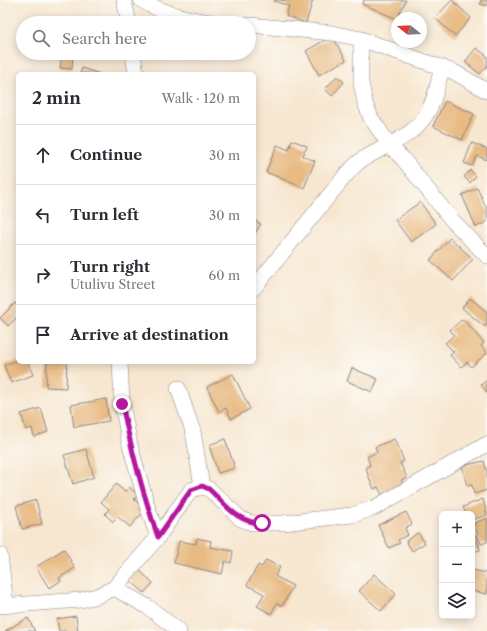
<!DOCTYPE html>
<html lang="en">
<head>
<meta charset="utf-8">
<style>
  :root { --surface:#fff; --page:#f2f2f3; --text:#2b2b33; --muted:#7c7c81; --line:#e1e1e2 }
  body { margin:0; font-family:"Libre Caslon Text",serif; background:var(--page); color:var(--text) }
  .controls { position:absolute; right:12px; bottom:12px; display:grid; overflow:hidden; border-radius:6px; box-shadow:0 2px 10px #0003 }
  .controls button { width:36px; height:36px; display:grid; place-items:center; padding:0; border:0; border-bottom:1px solid var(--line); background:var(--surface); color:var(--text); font:20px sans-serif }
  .compass { position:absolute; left:391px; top:12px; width:36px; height:36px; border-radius:50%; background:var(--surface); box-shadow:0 2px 10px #0003; rotate:288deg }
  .stop { position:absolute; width:12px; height:12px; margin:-9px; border:3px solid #b5179e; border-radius:50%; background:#fff }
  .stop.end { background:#b5179e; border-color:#fff; box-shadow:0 1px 4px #0008 }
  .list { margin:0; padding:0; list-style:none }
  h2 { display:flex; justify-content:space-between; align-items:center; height:52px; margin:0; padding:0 16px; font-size:17px }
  h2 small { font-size:13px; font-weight:400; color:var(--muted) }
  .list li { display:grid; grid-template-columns:26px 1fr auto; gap:12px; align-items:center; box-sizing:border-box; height:60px; padding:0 16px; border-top:1px solid var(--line) }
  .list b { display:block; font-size:15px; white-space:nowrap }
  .list p { margin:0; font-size:13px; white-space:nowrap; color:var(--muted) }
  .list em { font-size:13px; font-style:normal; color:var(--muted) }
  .icon { flex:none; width:22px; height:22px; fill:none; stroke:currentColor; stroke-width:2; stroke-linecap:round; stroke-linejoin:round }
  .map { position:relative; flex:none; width:487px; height:631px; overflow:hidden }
  .search { position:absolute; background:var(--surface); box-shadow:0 2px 10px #0003; left:16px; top:16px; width:240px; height:44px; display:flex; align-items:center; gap:10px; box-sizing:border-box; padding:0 14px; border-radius:22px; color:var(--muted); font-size:15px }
  .panel { position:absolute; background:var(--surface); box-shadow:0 2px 10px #0003; left:16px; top:72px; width:240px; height:292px; border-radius:6px }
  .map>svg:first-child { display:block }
</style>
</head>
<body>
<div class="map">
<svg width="487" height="631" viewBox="0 0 487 631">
  <rect width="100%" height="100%" fill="#fdfcf7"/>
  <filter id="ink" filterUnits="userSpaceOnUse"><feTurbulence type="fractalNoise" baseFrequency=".025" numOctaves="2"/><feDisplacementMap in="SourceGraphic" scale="8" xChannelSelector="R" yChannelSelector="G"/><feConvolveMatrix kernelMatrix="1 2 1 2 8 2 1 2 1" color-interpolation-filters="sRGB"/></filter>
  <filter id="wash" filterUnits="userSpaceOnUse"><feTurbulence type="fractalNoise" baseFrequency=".012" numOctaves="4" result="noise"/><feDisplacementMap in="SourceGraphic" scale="16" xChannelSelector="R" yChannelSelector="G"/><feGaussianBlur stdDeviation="0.9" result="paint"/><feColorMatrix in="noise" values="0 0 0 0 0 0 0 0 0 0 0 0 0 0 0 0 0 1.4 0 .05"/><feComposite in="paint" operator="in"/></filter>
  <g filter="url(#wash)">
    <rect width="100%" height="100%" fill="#f7e7d1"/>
    <g id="blocks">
      <!-- building -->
      <g fill="#e8bb84">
        <polygon points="275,0 313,0 306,23 286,16 289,6 274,1"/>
        <polygon points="364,0 406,0 397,19 362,4"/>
        <polygon points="452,0 471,18 455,36 435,18"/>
        <polygon points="481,0 487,0 487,6 480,4"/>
        <polygon points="332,36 346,60 319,75 306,51"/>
        <polygon points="476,48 487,56 487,66 480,74 465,62"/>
        <polygon points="62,53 73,53 72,69 60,68"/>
        <polygon points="82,68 100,74 80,74"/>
        <polygon points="337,76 344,82 332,96 325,89"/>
        <polygon points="445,101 474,114 462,140 433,126"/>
        <polygon points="292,140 307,146 303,156 315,161 304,188 266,172 277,145 289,150"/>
        <polygon points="472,143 487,149 487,160 477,156 472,166 464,163"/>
        <polygon points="470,170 476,176 470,183 464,177"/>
        <polygon points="477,188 487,209 487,222 476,227 462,195"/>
        <polygon points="420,202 436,224 411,242 395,220"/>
        <polygon points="254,220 261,224 254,235"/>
        <polygon points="450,238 473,259 453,281 430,260"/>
        <polygon points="470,298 487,312 487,324 485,327 462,308"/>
        <polygon points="15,303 18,306 18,316 8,326 0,318"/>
        <polygon points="463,319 484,343 481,346 487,353 471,367 467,362 461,367 450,355 454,352 445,343 454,335 450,330"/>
        <polygon points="18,360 18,362 28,362 33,375 11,383 4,365"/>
        <polygon points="47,362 67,362 66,388 46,387"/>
        <polygon points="352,368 378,379 372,392 347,381"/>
        <polygon points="233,374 250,409 231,419 226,408 219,412 207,387"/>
        <polygon points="487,380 487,393 481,385"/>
        <polygon points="106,399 109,421 74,427 71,405"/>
        <polygon points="41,408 48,432 34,437 32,428 26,430 21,414"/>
        <polygon points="225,439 235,468 218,473 209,445"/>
        <polygon points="394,439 404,461 400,463 407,478 401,480 405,488 382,495 378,487 374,489 368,475 366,467 370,465 367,457 377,452 375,447"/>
        <polygon points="86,449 94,477 73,484 64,455"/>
        <polygon points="484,461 487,473 487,490 474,494 472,485 467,486 462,466"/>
        <polygon points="116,484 125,492 129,487 138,495 134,499 145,510 130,527 118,517 113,522 105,514 109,509 101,502"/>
        <polygon points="483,499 487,515 472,520 472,514 466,514 463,507"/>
        <polygon points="36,500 42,524 22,529 16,506"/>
        <polygon points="406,512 412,524 405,528 408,535 398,540 400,543 389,548 378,525"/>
        <polygon points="487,518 487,542 481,544 474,523"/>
        <polygon points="418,533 425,543 412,551 406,541"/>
        <polygon points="476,535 480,550 472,552 472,536"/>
        <polygon points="197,538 211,541 210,547 233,551 231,563 225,561 222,574 174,563 179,541 196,544"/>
        <polygon points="64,549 75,568 59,578 61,581 49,588 36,567"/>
        <polygon points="266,560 280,567 275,576 293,586 282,606 277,603 271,614 257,606 264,594 247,585 258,565 262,567"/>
        <polygon points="137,568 153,583 144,593 128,578"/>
        <polygon points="472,570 487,573 487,594 472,591"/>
        <polygon points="374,574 396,594 381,611 359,591"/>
        <polygon points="76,616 78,631 59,631 57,619"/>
        <polygon points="28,618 35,631 5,631"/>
      </g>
    </g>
  </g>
  <g filter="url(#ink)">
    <use href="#blocks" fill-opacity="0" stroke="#8c8486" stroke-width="1"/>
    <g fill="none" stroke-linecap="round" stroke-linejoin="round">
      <defs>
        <g id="minor">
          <polyline points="124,0 129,23"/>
          <path d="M 141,0 C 164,14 189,19 215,23"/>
          <polyline points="249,25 332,33 361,39 454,72 487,91"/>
          <polyline points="361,39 361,83 365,103 371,118 390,146 403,159 452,220 487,256"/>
          <polyline points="133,53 136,74"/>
          <path d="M 254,288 L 345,176 C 351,170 356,163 363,159 C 386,145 411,138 426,115 C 435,101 438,83 442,67"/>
          <polyline points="120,362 122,404 130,445 148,509 158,537"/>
          <polyline points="178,388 193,431 202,487"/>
          <polyline points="0,555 6,604"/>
          <polyline points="114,588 148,607 179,631"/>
          <polyline points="0,606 81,600 97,596 114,588 158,537 191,490 202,487 209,489 241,519 252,523 283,523 352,515 374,508 487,444"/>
        </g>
      </defs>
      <!-- minor casing -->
      <use href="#minor" stroke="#8c8486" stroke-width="16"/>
      <!-- minor -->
      <use href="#minor" stroke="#fff" stroke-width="15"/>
    </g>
  </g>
  <g fill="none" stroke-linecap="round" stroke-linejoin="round" filter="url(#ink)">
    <!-- route -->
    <path stroke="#b5179e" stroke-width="5" d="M 122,404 C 131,449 143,494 158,537 L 191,490 L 202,486 L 209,489 C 225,504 237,523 262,523"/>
  </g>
</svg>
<div class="controls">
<button>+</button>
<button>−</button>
<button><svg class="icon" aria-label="layers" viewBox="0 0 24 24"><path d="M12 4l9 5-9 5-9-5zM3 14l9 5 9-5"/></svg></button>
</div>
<svg class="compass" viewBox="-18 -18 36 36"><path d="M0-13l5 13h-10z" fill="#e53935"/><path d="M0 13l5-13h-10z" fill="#7c7c81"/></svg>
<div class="stop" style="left:262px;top:523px"></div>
<div class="stop end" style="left:122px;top:404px"></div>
<div class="search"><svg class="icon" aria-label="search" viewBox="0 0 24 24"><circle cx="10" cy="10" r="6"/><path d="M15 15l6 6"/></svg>Search here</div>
<section class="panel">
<h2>2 min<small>Walk · 120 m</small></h2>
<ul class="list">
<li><svg class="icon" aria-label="ahead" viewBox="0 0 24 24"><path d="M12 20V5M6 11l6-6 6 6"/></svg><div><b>Continue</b></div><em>30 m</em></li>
<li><svg class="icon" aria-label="left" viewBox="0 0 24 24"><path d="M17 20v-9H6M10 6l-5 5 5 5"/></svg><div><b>Turn left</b></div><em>30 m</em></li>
<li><svg class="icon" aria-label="right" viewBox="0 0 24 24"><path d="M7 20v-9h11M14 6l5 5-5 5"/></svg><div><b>Turn right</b><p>Utulivu Street</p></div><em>60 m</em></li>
<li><svg class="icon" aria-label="arrive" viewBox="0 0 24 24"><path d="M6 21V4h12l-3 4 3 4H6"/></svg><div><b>Arrive at destination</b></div></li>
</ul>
</section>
</div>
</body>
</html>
